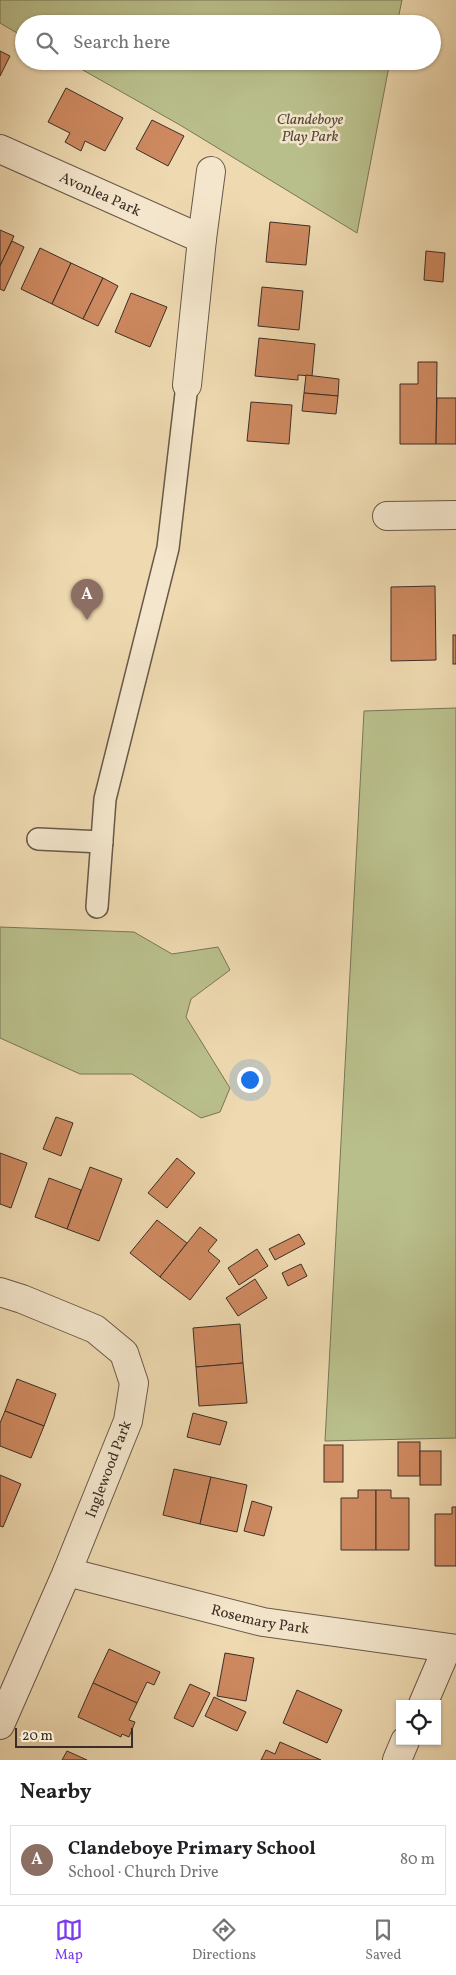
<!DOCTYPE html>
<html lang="en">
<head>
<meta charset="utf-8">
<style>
  :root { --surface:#fff; --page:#f2f2f2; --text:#202124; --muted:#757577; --line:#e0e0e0; --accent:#7c3aed }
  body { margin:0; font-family:Vollkorn,serif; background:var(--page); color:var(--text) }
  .controls { position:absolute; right:15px; bottom:15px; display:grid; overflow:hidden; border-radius:0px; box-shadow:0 1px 4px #0004 }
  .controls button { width:45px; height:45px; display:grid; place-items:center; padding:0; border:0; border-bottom:1px solid var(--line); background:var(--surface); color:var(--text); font:25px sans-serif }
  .scale { position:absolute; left:15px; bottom:12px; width:118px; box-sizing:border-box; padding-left:5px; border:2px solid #3c2e27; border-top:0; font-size:14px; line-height:18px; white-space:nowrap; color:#3c2e27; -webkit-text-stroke:4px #f4e6cc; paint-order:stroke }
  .you { position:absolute; left:249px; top:1079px; width:18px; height:18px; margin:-12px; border:4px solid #fff; border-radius:50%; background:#1a73e8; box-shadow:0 0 0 8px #1a73e833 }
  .badge { display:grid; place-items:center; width:32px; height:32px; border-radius:50%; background:var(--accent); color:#fff; font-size:16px; font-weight:700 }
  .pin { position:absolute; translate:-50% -41px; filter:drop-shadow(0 1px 2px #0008) }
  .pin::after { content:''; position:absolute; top:26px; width:18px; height:15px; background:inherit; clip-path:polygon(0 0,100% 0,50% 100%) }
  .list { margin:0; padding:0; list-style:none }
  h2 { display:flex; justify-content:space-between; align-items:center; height:65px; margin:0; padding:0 20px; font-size:21px }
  h2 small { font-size:16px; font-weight:400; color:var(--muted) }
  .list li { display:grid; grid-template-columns:32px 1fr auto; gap:15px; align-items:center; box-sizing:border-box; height:70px; margin:0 10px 10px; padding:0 10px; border:1px solid var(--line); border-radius:0px }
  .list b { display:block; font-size:19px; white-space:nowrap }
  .list p { margin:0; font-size:16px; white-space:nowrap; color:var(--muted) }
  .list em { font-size:16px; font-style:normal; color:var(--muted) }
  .icon { flex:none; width:28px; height:28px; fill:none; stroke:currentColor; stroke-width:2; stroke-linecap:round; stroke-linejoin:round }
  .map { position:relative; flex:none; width:456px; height:1760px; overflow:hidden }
  .search { position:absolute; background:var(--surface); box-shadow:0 1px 4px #0004; left:15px; right:15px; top:15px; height:55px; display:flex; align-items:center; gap:12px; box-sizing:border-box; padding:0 18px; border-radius:28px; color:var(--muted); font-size:19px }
  .sheet { height:145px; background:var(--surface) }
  nav { display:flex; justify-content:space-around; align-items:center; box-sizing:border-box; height:70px; border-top:1px solid var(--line); background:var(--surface); font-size:14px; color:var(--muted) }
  nav a { display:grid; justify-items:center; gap:2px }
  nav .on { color:var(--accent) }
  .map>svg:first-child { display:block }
</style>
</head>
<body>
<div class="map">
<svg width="456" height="1760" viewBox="0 0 456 1760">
  <rect width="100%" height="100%" fill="#eed9b0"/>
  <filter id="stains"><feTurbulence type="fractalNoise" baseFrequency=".004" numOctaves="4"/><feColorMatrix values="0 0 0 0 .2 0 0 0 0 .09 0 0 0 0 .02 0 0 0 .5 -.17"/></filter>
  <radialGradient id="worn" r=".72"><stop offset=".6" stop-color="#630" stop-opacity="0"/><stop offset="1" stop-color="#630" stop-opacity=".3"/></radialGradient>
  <!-- green -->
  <g fill="#b9bf8b" stroke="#7a7659">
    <polygon points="0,0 402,0 397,24 24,24 24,37 0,23"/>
    <polygon points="67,61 390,61 357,233 180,125"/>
    <polygon points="456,708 456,1438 325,1441 364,711"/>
    <polygon points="0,927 134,932 172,954 218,947 230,970 191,999 186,1017 230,1088 220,1112 201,1118 132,1074 80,1074 0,1038"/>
  </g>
  <!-- building -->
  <g fill="#ce8960" stroke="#3c2e27">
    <polygon points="0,51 10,56 0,76"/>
    <polygon points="66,88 123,118 105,151 85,141 81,151 65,142 70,133 48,122"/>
    <polygon points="152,120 184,136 168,166 136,149"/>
    <polygon points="270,222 310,226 306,265 266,262"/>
    <polygon points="0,230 14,236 0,266"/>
    <polygon points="12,241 24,247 4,291 0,289 0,266"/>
    <polygon points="40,248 71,263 52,304 21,289"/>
    <polygon points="426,251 445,253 443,282 424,280"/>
    <polygon points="71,263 103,278 83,319 52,304"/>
    <polygon points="103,278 118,286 98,326 83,319"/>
    <polygon points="262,287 303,291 299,330 258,326"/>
    <polygon points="131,293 167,307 150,347 115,332"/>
    <polygon points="259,338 315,344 312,376 298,375 298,380 255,376"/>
    <polygon points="418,362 437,362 436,444 400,444 400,384 418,384"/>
    <polygon points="306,375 339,379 338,396 304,393"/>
    <polygon points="304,393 338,396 336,414 302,411"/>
    <polygon points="437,398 456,398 456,444 436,444"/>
    <polygon points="251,402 292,405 289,444 247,441"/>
    <polygon points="435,586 436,660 391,661 391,587"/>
    <rect x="453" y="635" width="3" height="29"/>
    <polygon points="56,1117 73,1123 61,1156 43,1149"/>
    <polygon points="0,1153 27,1163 11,1208 0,1204"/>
    <polygon points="177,1158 195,1173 167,1208 148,1193"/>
    <polygon points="90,1167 122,1179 99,1241 67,1229"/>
    <polygon points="49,1178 81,1190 67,1229 35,1217"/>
    <polygon points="157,1220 187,1243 160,1277 130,1253"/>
    <polygon points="200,1227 217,1240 208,1251 220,1261 190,1300 160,1277"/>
    <polygon points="299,1234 305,1244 275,1260 269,1249"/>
    <polygon points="257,1249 268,1266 239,1285 228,1268"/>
    <polygon points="301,1264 307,1276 288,1286 282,1273"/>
    <polygon points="255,1279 267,1298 238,1316 226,1298"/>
    <polygon points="240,1324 243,1363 196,1367 193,1328"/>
    <polygon points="243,1363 247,1403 199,1406 196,1367"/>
    <polygon points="17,1379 56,1394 44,1426 5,1411"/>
    <polygon points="5,1411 44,1426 31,1458 0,1446 0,1423"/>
    <polygon points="193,1413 227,1422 220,1445 187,1437"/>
    <rect x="398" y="1442" width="22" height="34"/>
    <rect x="324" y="1445" width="19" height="37"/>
    <rect x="420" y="1451" width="21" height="34"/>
    <polygon points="174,1469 211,1477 200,1524 163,1515"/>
    <polygon points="0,1475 21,1484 3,1527 0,1526"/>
    <polygon points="211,1477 247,1485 237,1532 200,1524"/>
    <polygon points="358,1490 376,1490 376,1550 341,1550 341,1498 358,1498"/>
    <polygon points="376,1490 391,1490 391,1498 409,1498 409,1550 376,1550"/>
    <polygon points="252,1501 272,1507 264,1536 244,1531"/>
    <polygon points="452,1507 456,1507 456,1566 435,1566 435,1514 452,1514"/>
    <polygon points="109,1649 160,1672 154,1685 147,1682 137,1703 93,1683"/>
    <polygon points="225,1653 254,1658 246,1701 217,1696"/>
    <polygon points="93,1683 137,1703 129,1720 135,1722 129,1737 122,1734 121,1737 78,1717"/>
    <polygon points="190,1684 210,1693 193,1727 174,1718"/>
    <polygon points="297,1690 342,1710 327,1743 283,1723"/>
    <polygon points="214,1697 246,1712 237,1731 205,1716"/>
    <polygon points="280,1742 321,1760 261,1760 266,1750 275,1754"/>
    <polygon points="67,1751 87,1760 62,1760"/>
  </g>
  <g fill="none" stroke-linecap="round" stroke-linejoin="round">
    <defs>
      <g id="service">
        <polyline points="38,839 102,842"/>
        <polyline points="97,907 105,799 168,548 187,385"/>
      </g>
      <g id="minor">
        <path id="s1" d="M 0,149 L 202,239"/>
        <polyline points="187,385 202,239 211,171"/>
        <polyline points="387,516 456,515"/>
        <polyline points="0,1292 22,1299 95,1329 124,1353 134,1383 128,1421 67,1572 0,1725"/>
        <path id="s2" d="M 67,1572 L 263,1622 L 456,1649"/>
        <polyline points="423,1704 447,1648"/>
        <polyline points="397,1760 405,1741"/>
      </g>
    </defs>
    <!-- service casing -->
    <use href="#service" stroke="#685949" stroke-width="24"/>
    <!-- minor casing -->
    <use href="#minor" stroke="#685949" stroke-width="30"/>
    <!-- service -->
    <use href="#service" stroke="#f4e6cc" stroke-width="21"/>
    <!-- minor -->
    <use href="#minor" stroke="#f4e6cc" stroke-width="28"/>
  </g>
  <g text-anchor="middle" stroke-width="5" stroke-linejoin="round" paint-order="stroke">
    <!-- park labels -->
    <g font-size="15" font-style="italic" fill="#554b3b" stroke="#f4e6cc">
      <text x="310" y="124">Clandeboye<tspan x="310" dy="17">Play Park</tspan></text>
    </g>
    <!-- street labels -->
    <g font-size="15" fill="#3c2e27" stroke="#f4e6cc">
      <text dy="5" stroke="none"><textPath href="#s1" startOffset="110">Avonlea Park</textPath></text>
      <text transform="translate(108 1469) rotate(-69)" y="5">Inglewood Park</text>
      <text dy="5" stroke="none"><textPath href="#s2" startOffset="199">Rosemary Park</textPath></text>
    </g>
  </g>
  <rect width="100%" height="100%" filter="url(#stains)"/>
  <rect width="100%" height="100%" fill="url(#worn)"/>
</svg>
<div class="controls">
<button><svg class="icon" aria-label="locate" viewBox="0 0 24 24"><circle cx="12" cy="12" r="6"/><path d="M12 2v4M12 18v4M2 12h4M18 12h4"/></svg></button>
</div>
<div class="scale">20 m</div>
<div class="you"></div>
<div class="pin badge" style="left:87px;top:620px;background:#8d6e63">A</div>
<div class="search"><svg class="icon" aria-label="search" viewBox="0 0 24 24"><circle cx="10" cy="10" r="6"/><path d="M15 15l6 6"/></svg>Search here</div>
</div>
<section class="sheet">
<h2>Nearby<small></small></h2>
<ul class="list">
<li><span class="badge" style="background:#8d6e63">A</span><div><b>Clandeboye Primary School</b><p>School · Church Drive</p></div><em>80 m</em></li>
</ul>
</section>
<nav>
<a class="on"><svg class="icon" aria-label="map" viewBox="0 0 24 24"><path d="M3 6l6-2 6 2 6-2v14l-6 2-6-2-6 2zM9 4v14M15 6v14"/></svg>Map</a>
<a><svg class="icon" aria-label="directions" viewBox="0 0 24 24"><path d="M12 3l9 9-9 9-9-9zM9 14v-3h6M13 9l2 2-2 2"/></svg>Directions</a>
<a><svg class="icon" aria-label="saved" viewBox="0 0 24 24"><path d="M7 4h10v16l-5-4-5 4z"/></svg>Saved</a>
</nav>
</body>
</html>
